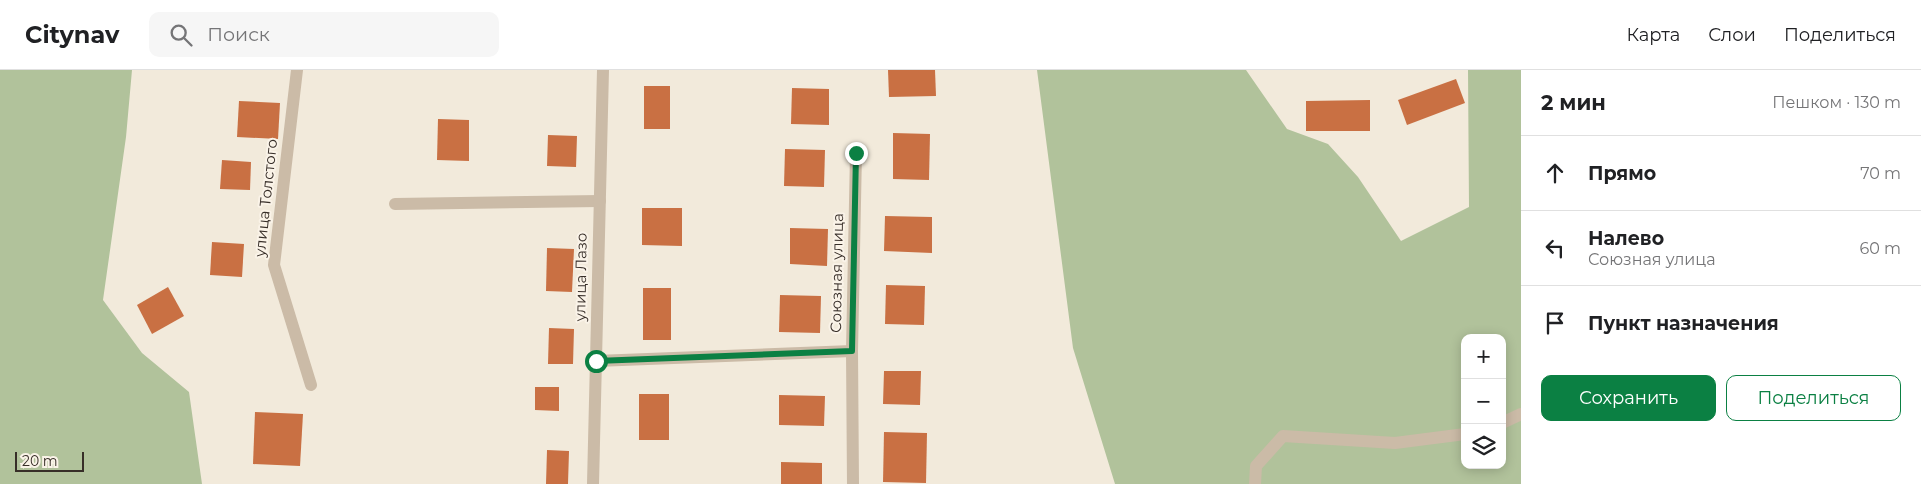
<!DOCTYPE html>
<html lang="ru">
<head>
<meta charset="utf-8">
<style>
  :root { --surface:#fff; --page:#f6f6f6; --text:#202124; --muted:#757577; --line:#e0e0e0; --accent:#0b8043 }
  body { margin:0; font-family:Montserrat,sans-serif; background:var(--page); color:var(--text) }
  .controls { position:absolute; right:15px; bottom:15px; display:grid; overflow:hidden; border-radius:10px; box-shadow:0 2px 12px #0003 }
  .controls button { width:45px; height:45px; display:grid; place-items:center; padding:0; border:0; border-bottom:1px solid var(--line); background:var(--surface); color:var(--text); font:25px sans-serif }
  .scale { position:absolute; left:15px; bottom:12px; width:69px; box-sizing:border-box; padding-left:5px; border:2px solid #372e28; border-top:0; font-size:14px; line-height:18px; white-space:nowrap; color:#372e28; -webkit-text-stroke:4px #faf3e8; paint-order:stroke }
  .stop { position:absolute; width:15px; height:15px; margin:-11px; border:4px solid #0b8043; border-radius:50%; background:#fff }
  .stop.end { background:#0b8043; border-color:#fff; box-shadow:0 1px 5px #0008 }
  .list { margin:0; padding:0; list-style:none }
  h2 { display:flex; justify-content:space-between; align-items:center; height:65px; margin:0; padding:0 20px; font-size:21px }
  h2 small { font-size:16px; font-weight:400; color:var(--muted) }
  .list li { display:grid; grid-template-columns:32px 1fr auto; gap:15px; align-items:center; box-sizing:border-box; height:75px; padding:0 20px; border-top:1px solid var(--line) }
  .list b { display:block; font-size:19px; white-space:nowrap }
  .list p { margin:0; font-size:16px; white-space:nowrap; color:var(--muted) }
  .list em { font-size:16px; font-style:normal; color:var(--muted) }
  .actions { display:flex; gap:10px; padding:15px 20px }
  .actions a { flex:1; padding:11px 0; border:1px solid var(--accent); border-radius:10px; text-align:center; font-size:18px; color:var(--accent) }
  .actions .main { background:var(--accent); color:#fff }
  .icon { flex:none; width:28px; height:28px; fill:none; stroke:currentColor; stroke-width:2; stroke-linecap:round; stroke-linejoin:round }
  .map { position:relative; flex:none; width:1521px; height:414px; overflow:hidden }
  header { display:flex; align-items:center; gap:30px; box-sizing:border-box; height:70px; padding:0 25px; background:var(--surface); border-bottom:1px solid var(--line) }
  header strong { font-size:24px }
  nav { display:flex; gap:28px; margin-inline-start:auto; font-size:18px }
  .search { width:350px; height:45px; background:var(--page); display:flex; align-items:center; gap:12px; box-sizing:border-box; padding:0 18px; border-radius:10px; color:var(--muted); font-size:19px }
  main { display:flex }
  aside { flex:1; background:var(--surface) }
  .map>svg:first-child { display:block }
</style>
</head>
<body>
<header>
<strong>Citynav</strong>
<div class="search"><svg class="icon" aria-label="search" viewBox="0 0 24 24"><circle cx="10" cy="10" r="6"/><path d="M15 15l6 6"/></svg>Поиск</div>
<nav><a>Карта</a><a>Слои</a><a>Поделиться</a></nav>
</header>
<main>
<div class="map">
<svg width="1521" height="414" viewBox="0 0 1521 414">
  <rect width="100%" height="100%" fill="#f2eadb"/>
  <!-- green -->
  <g fill="#b1c29b" fill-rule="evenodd">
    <polygon points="0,0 132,0 126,67 103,230 142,283 189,322 202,414 0,414"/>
    <path d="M 1037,0 L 1246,0 L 1287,59 L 1328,74 L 1358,107 L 1401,171 L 1469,137 L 1468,0 L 1521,0 L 1521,414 L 1115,414 L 1073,278 ZM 1465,268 L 1502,268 L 1502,395 L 1465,395 Z"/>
  </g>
  <!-- building -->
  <g fill="#c97043">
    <polygon points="888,0 935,0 936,26 889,27"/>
    <polygon points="1456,9 1465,33 1407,55 1398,30"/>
    <rect x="644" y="16" width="26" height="43"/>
    <polygon points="792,18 829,19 829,55 791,54"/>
    <polygon points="1370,30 1370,61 1306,61 1306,31"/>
    <polygon points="239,31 280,33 278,69 237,67"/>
    <polygon points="438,49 469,50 469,91 437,90"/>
    <polygon points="893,63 930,64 929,110 893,109"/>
    <polygon points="548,65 577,66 576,97 547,96"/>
    <polygon points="785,79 825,80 824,117 784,116"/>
    <polygon points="222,90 251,92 250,120 220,119"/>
    <polygon points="642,138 682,138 682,176 642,175"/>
    <polygon points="885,146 932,147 932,183 884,181"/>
    <polygon points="790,158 828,159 827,196 790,194"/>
    <polygon points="212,172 244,174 242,207 210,205"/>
    <polygon points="547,178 574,179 572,222 546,221"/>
    <polygon points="886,215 925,216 924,255 885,254"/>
    <polygon points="168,217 184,246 152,264 137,235"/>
    <rect x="643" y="218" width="28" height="52"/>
    <polygon points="780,225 821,226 820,263 779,262"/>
    <polygon points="549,258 574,259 573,294 548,294"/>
    <polygon points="884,301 921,301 920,335 883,334"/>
    <polygon points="535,317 559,317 559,341 535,340"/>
    <rect x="639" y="324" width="30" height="46"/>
    <polygon points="779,325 825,326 824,356 779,355"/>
    <polygon points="255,342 303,344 300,396 253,394"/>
    <polygon points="884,362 927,363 926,413 883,412"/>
    <polygon points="547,380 569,381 568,414 546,414"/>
    <polygon points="781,392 822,393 822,414 781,414"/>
  </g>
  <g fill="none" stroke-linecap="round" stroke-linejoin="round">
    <!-- minor -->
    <g stroke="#cbbba7" stroke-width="12">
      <polyline points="297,0 274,195 311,315"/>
      <polyline points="395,134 600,131"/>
      <polyline points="596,291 852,281"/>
      <polyline points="1502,353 1521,344"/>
      <polyline points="593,414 603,0"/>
      <polyline points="853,414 852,281 856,83"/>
      <polyline points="1255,414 1256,396 1283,366 1395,373 1465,364"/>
    </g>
  </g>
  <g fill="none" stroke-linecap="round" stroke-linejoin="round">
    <!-- route -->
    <polyline stroke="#0b8043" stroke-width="6" points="596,291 852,281 856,83"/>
  </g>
  <g text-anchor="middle" stroke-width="4" stroke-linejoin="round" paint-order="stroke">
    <!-- street labels -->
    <g font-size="15" fill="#372e28" stroke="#faf3e8">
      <text transform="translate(266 128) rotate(-84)" y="5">улица Толстого</text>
      <text transform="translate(837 203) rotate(-89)" y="5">Союзная улица</text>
      <text transform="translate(581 207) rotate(-89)" y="5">улица Лазо</text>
    </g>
  </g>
</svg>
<div class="controls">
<button>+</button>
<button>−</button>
<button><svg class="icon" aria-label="layers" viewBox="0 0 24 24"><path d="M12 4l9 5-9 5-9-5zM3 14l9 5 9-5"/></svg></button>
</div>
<div class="scale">20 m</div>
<div class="stop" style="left:596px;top:291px"></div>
<div class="stop end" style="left:856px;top:83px"></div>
</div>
<aside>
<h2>2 мин<small>Пешком · 130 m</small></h2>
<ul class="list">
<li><svg class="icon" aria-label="ahead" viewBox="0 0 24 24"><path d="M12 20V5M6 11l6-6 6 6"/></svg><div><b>Прямо</b></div><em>70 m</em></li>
<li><svg class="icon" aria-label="left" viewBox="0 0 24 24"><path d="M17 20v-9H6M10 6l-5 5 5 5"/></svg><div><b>Налево</b><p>Союзная улица</p></div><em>60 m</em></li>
<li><svg class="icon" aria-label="arrive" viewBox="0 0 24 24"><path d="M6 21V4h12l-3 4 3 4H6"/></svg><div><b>Пункт назначения</b></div></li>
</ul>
<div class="actions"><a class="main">Сохранить</a><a>Поделиться</a></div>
</aside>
</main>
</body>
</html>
